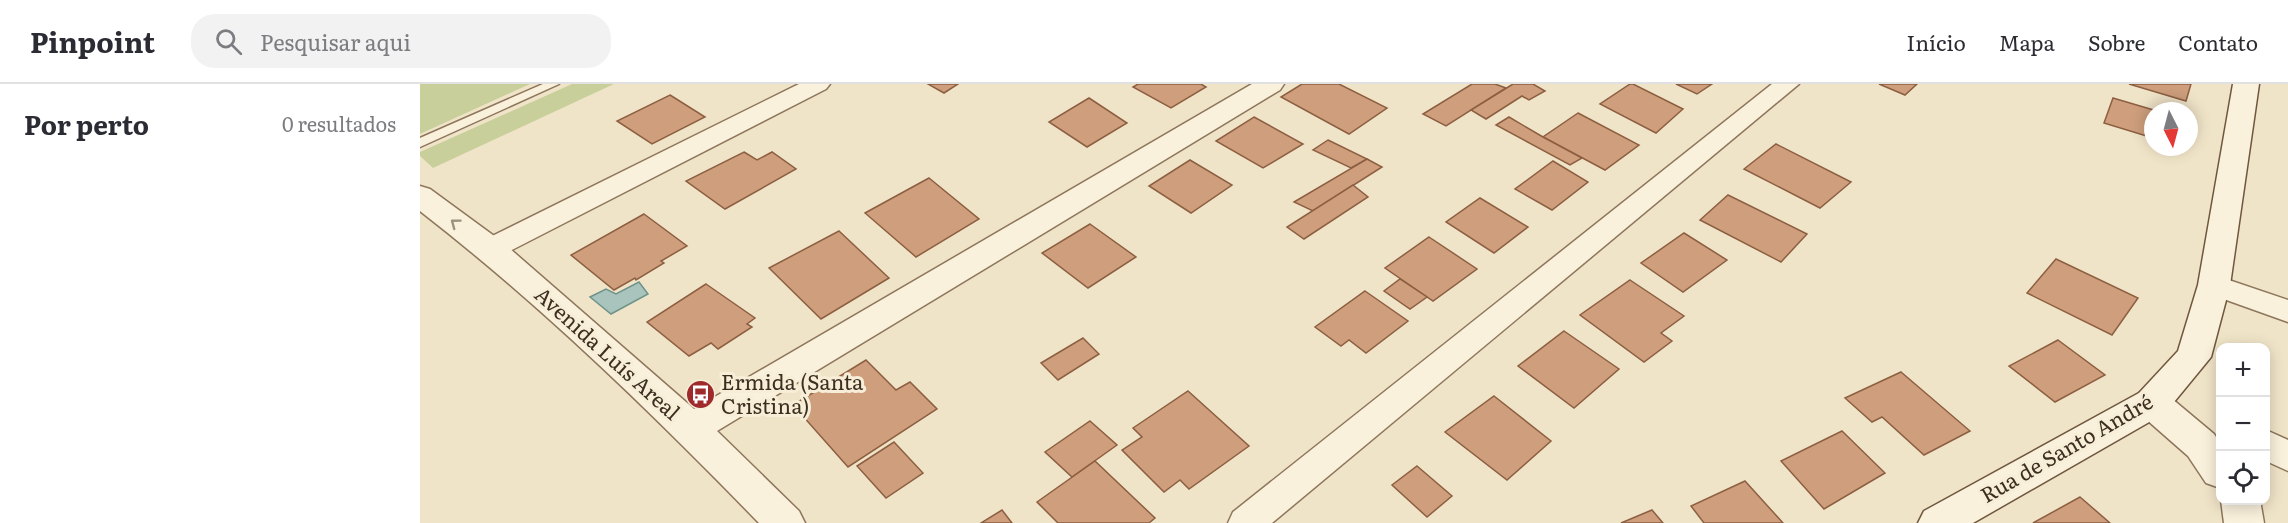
<!DOCTYPE html>
<html lang="pt">
<head>
<meta charset="utf-8">
<style>
  :root { --surface:#fff; --page:#f2f2f3; --text:#2b2b33; --muted:#7c7c81; --line:#e1e1e2 }
  body { margin:0; font-family:Literata,serif; background:var(--page); color:var(--text) }
  .controls { position:absolute; right:18px; bottom:18px; display:grid; overflow:hidden; border-radius:12px; box-shadow:0 3px 15px #0003 }
  .controls button { width:54px; height:54px; display:grid; place-items:center; padding:0; border:0; border-bottom:2px solid var(--line); background:var(--surface); color:var(--text); font:30px sans-serif }
  .compass { position:absolute; left:1724px; top:18px; width:54px; height:54px; border-radius:50%; background:var(--surface); box-shadow:0 3px 15px #0003; rotate:174deg }
  .list { margin:0; padding:0; list-style:none }
  h2 { display:flex; justify-content:space-between; align-items:center; height:78px; margin:0; padding:0 24px; font-size:26px }
  h2 small { font-size:20px; font-weight:400; color:var(--muted) }
  .icon { flex:none; width:33px; height:33px; fill:none; stroke:currentColor; stroke-width:2; stroke-linecap:round; stroke-linejoin:round }
  .map { position:relative; flex:none; width:1868px; height:439px; overflow:hidden }
  header { display:flex; align-items:center; gap:36px; box-sizing:border-box; height:84px; padding:0 30px; background:var(--surface); border-bottom:2px solid var(--line) }
  header strong { font-size:28px }
  nav { display:flex; gap:33px; margin-inline-start:auto; font-size:21px }
  .search { width:420px; height:54px; background:var(--page); display:flex; align-items:center; gap:15px; box-sizing:border-box; padding:0 21px; border-radius:24px; color:var(--muted); font-size:22px }
  main { display:flex }
  aside { flex:1; background:var(--surface) }
  .map>svg:first-child { display:block }
</style>
</head>
<body>
<header>
<strong>Pinpoint</strong>
<div class="search"><svg class="icon" aria-label="search" viewBox="0 0 24 24"><circle cx="10" cy="10" r="6"/><path d="M15 15l6 6"/></svg>Pesquisar aqui</div>
<nav><a>Início</a><a>Mapa</a><a>Sobre</a><a>Contato</a></nav>
</header>
<main>
<aside>
<h2>Por perto<small>0 resultados</small></h2>
<ul class="list">
</ul>
</aside>
<div class="map">
<svg width="1868" height="439" viewBox="0 0 1868 439">
  <rect width="100%" height="100%" fill="#f0e4c8"/>
  <!-- green -->
  <g fill="#c9cf9b">
    <polygon points="0,0 110,0 0,50"/>
    <polygon points="152,0 194,0 13,84 0,72 0,68"/>
  </g>
  <!-- water -->
  <polygon fill="#a9c4bc" stroke="#6f938a" stroke-width="1.5" points="219,198 228,210 191,230 170,213 186,205 196,210"/>
  <!-- building -->
  <g fill="#cf9f7d" stroke="#8d5f41" stroke-width="1.5">
    <polygon points="508,0 538,0 524,9"/>
    <polygon points="718,0 781,0 786,3 751,24 713,3"/>
    <polygon points="882,0 919,0 967,24 929,50 861,13"/>
    <polygon points="1052,0 1075,0 1086,4 1026,42 1003,30"/>
    <polygon points="1093,0 1113,0 1125,7 1109,16 1102,12 1066,35 1051,26"/>
    <polygon points="1210,0 1213,0 1263,25 1236,49 1180,20"/>
    <polygon points="1256,0 1292,0 1277,10"/>
    <polygon points="1459,0 1497,0 1485,11"/>
    <polygon points="1709,0 1771,0 1766,17"/>
    <polygon points="250,11 285,33 232,60 197,37"/>
    <polygon points="669,14 707,39 667,63 629,38"/>
    <polygon points="1693,14 1737,27 1733,27 1733,54 1684,39"/>
    <polygon points="1158,29 1219,61 1185,86 1123,53"/>
    <polygon points="834,33 883,60 843,84 796,57"/>
    <polygon points="1089,33 1123,53 1162,74 1150,81 1076,41"/>
    <polygon points="908,56 947,75 931,84 893,66"/>
    <polygon points="1356,60 1431,98 1400,124 1324,85"/>
    <polygon points="324,68 337,76 352,68 376,85 305,125 266,97"/>
    <polygon points="947,75 962,83 893,127 874,118"/>
    <polygon points="770,76 812,101 771,129 729,102"/>
    <polygon points="1133,77 1168,98 1132,126 1095,105"/>
    <polygon points="509,94 559,135 496,173 445,129"/>
    <polygon points="933,101 948,113 884,155 867,143"/>
    <polygon points="1308,111 1387,150 1361,178 1280,136"/>
    <polygon points="1060,114 1108,143 1074,169 1026,138"/>
    <polygon points="224,130 267,162 241,177 244,179 216,196 215,194 194,206 151,171"/>
    <polygon points="670,140 716,173 668,204 622,169"/>
    <polygon points="419,147 469,194 401,235 349,184"/>
    <polygon points="1264,149 1307,176 1263,208 1221,179"/>
    <polygon points="1009,153 1057,185 1013,217 965,184"/>
    <polygon points="1636,175 1718,214 1692,251 1607,209"/>
    <polygon points="980,195 1007,213 990,225 964,207"/>
    <polygon points="1210,196 1264,232 1241,249 1252,257 1224,278 1160,231"/>
    <polygon points="286,200 335,234 327,240 332,243 298,265 291,259 269,272 227,238"/>
    <polygon points="945,207 988,237 946,269 929,256 921,262 895,243"/>
    <polygon points="1144,247 1199,285 1154,324 1098,282"/>
    <polygon points="663,254 679,270 638,296 621,279"/>
    <polygon points="1638,256 1685,291 1635,318 1589,282"/>
    <polygon points="446,276 476,306 490,298 517,325 428,383 373,321"/>
    <polygon points="1481,288 1550,347 1504,371 1462,333 1452,338 1425,314"/>
    <polygon points="768,307 829,362 769,405 760,396 744,408 702,366 722,353 713,344"/>
    <polygon points="1074,312 1131,357 1087,396 1025,348"/>
    <polygon points="670,337 697,361 652,393 625,368"/>
    <polygon points="1422,347 1465,389 1404,425 1361,377"/>
    <polygon points="474,358 503,389 466,414 437,382"/>
    <polygon points="675,377 735,434 729,439 638,439 617,418"/>
    <polygon points="997,382 1032,412 1007,433 972,401"/>
    <polygon points="1325,397 1363,439 1284,439 1271,422"/>
    <polygon points="1660,413 1690,439 1613,439"/>
    <polygon points="582,426 592,439 561,439"/>
    <polygon points="1232,426 1243,439 1201,439"/>
  </g>
  <g fill="none" stroke-linecap="round" stroke-linejoin="round">
    <defs>
      <polygon id="service" points="123,0 139,0 0,63 0,54"/>
      <g id="minor">
        <polygon points="379,0 410,0 406,5 80,172 70,175 60,172 56,165 60,158"/>
        <polygon points="1352,0 1379,0 852,439 808,439 813,428"/>
        <polygon points="1794,191 1868,216 1868,238 1784,208 1779,201 1784,194"/>
        <polygon points="1846,346 1868,356 1868,387 1846,377"/>
      </g>
      <g id="tertiary">
        <path d="M 832,0 L 864,0 L 860,6 L 297,347 L 379,427 L 385,439 L 339,439 C 232,329 121,221 0,127 L 0,102 L 10,105 L 81,157 L 274,325 Z"/>
        <polygon points="1732,305 1745,309 1794,350 1800,359 1800,404 1786,399 1768,372 1719,329 1714,319 1719,309"/>
        <polygon points="1801,416 1840,416 1844,439 1804,439"/>
      </g>
      <polygon id="secondary" points="1813,0 1839,0 1810,201 1791,273 1745,329 1553,439 1498,439 1504,427 1719,309 1758,267 1778,201"/>
    </defs>
    <!-- service casing -->
    <use href="#service" stroke="#8d765c" stroke-width="3"/>
    <!-- minor casing -->
    <use href="#minor" stroke="#8d765c" stroke-width="3"/>
    <!-- tertiary casing -->
    <use href="#tertiary" stroke="#8d765c" stroke-width="3"/>
    <!-- secondary casing -->
    <use href="#secondary" stroke="#6f573f" stroke-width="3"/>
    <!-- service -->
    <use href="#service" fill="#faf1dc" fill-rule="evenodd"/>
    <!-- minor -->
    <use href="#minor" fill="#faf1dc" fill-rule="evenodd"/>
    <!-- tertiary -->
    <use href="#tertiary" fill="#faf1dc" fill-rule="evenodd"/>
    <!-- secondary -->
    <use href="#secondary" fill="#faf1dc" fill-rule="evenodd"/>
  </g>
  <!-- one-way arrows -->
  <defs><path id="oneway-chevron" d="M-2-3.5L2.5 0L-2 3.5" fill="none" stroke-width="1.6" stroke-linecap="round" stroke-linejoin="round" transform="scale(1.5)"/></defs>
  <use stroke="#9c907e" href="#oneway-chevron" transform="translate(35 139) rotate(-143)"/>
  <!-- icons -->
  <defs>
    <symbol id="bus-disc" viewBox="-11 -11 22 22"><circle r="9.5" fill="#9e2a2b" stroke="#f7eed8"/><path d="M-5-6H5V4H4V6H2V4H-2V6H-4V4H-5ZM-3.5-4V0h7V-4ZM-3.5 1.2v1.5H-2V1.2ZM2 1.2v1.5H3.5V1.2Z" fill="#fff"/></symbol>
  </defs>
  <g fill-rule="evenodd">
    <use href="#bus-disc" x="264" y="294" width="33" height="33"/>
  </g>
  <g text-anchor="middle" stroke-width="6" stroke-linejoin="round" paint-order="stroke">
    <!-- street labels -->
    <g font-size="21" fill="#3d2e20" stroke="#f7eed8">
      <text transform="translate(187 270) rotate(42)" y="7">Avenida Luís Areal</text>
      <text transform="translate(1647 365) rotate(-30)" y="7">Rua de Santo André</text>
    </g>
    <!-- poi labels -->
    <g font-size="21" fill="#3d2e20" stroke="#f7eed8" text-anchor="start">
      <text x="301" y="306">Ermida (Santa<tspan x="301" dy="24">Cristina)</tspan></text>
    </g>
  </g>
</svg>
<div class="controls">
<button>+</button>
<button>−</button>
<button><svg class="icon" aria-label="locate" viewBox="0 0 24 24"><circle cx="12" cy="12" r="6"/><path d="M12 2v4M12 18v4M2 12h4M18 12h4"/></svg></button>
</div>
<svg class="compass" viewBox="-18 -18 36 36"><path d="M0-13l5 13h-10z" fill="#e53935"/><path d="M0 13l5-13h-10z" fill="#7c7c81"/></svg>
</div>
</main>
</body>
</html>
